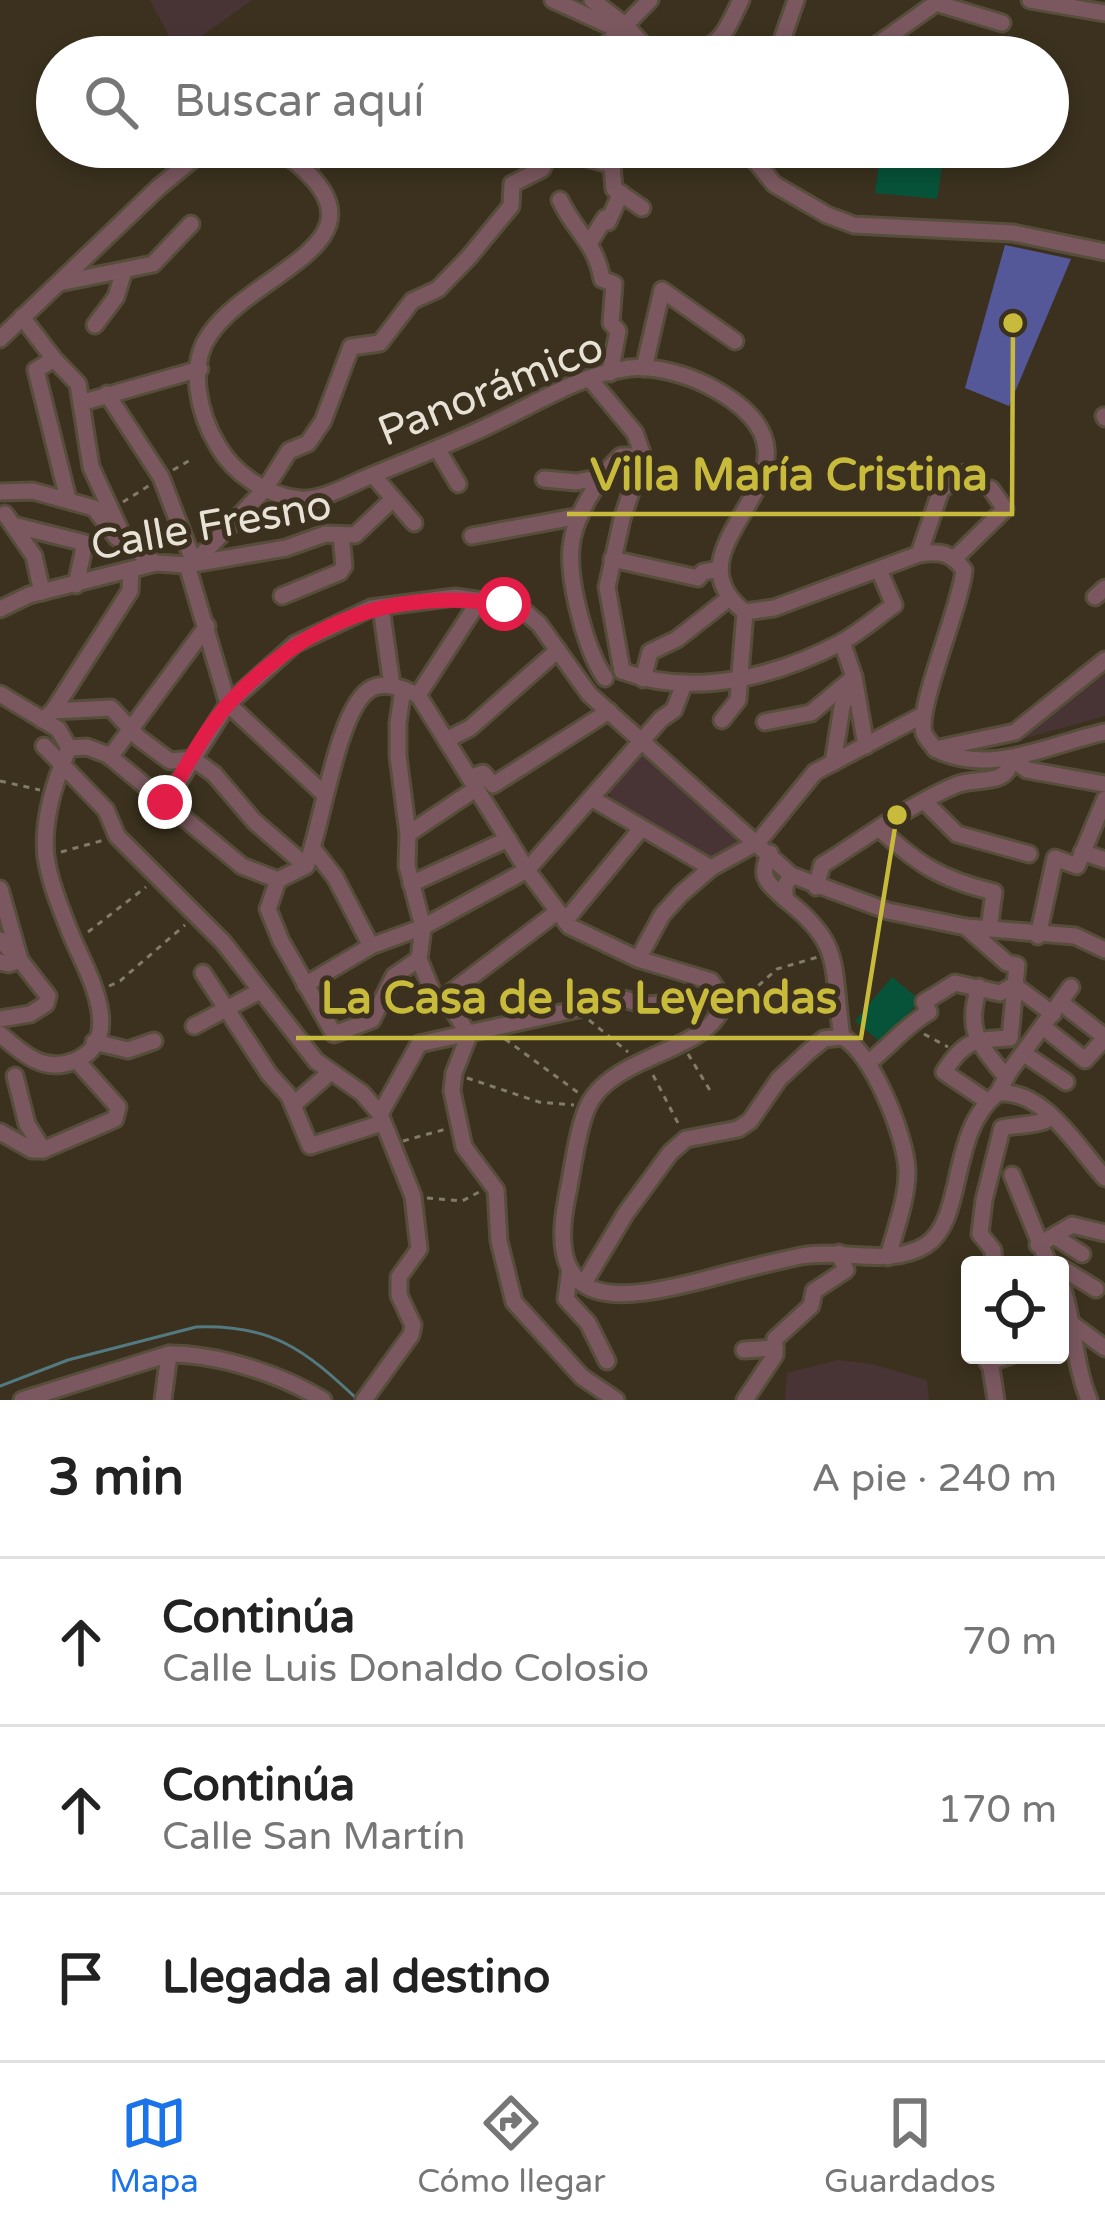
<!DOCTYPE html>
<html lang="es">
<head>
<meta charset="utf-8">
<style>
  :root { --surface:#fff; --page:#f2f2f2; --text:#222; --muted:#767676; --line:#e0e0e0; --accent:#1a73e8 }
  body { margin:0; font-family:"Varela Round",sans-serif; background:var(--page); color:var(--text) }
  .controls { position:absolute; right:36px; bottom:36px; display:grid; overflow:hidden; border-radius:12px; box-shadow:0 6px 18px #0003 }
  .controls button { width:108px; height:108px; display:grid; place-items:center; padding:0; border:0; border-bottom:3px solid var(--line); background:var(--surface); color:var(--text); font:60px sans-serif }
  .stop { position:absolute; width:36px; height:36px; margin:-27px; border:9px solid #e11d48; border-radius:50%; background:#fff }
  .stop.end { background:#e11d48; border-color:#fff; box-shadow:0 3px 12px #0008 }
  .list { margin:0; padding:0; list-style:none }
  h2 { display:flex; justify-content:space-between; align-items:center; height:156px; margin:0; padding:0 48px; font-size:51px }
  h2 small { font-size:39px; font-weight:400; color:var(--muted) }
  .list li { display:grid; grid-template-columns:78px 1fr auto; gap:36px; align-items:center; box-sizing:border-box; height:168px; padding:0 48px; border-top:3px solid var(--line) }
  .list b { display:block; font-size:45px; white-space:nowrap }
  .list p { margin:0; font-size:39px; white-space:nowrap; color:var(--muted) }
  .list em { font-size:39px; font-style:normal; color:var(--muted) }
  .icon { flex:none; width:66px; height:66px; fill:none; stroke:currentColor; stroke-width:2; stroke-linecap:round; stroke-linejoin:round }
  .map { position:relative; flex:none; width:1105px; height:1400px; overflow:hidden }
  .search { position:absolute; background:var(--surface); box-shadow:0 6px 18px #0003; left:36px; right:36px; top:36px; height:132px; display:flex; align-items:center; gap:30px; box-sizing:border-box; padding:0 42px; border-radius:66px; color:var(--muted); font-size:45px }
  .sheet { height:660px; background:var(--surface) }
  nav { display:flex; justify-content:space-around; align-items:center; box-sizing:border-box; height:168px; border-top:3px solid var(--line); background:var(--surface); font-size:33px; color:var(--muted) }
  nav a { display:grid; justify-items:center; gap:6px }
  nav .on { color:var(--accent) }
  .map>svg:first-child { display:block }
</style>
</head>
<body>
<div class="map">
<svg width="1105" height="1400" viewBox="0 0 1105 1400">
  <rect width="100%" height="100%" fill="#3b311e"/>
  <!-- education -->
  <g fill="#483435">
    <polygon points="150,0 252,0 178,53"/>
    <polygon points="1105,674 1105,716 1022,739"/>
    <polygon points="647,750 748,842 712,863 619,813 606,788"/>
    <polygon points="838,1360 872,1364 927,1380 929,1400 785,1400 787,1373"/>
  </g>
  <!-- green -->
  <g fill="#075339">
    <polygon points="881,147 945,147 937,199 875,193"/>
    <polygon points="892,977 920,1000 883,1044 855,1021"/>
  </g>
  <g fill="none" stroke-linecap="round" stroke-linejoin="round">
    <!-- stream -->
    <path stroke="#547a81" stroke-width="3" d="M 0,1386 L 68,1360 L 196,1327 C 272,1324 305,1350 357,1399"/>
  </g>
  <!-- building -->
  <polygon fill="#545798" points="1005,245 1071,259 1009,406 965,388"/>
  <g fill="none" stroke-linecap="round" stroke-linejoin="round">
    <defs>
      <g id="minor">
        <polyline points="553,0 632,36"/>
        <polyline points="592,0 626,26 654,57"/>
        <polyline points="1030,0 1105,13"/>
        <polyline points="594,57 650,0"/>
        <path d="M 689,57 C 725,41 724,34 741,0"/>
        <polyline points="776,57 796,0"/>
        <polyline points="860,57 936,3 1002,23"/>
        <path d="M 275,147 C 411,239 257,266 210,334 C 187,366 199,415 218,446 C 234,474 267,496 300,499 C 322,501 348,485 368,477 C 411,459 453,443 494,423 C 537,403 582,374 629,368 C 653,365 688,375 709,386 C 861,466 652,541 745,612 L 774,608 L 919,554 C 940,551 951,552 964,570 C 961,606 916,708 924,733 C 926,739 932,744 935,749"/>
        <polyline points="744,147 774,184 827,215 854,225 1013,233 1105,252"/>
        <polyline points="552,148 612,165 614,189 642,208"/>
        <path d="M 560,200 C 575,232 596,243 602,279 L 614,284 L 611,323 L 618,331 L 610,373"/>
        <polyline points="590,242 605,218 608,222 621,193"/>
        <polyline points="59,283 153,264 191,224"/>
        <polyline points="22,317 54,359 78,384 91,467 128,547"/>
        <polyline points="95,325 116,297 124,271"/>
        <polyline points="0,339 159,187 208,147"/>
        <polyline points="54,359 36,370 68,499"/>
        <polyline points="644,368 662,290 735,341"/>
        <polyline points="590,379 635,433 643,456 622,519 607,587 622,671"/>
        <polyline points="107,394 161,477 194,563 265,489 289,451 308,443 323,421 351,347 380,343 412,301 438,289 469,257 511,206 512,184 542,169 552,147"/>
        <polyline points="84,402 200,369"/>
        <polyline points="1104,416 1105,418"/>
        <polyline points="438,450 458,484"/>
        <polyline points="373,475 414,523"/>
        <polyline points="544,479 576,482 603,477"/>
        <polyline points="0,492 33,491 94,508 117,538 156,563"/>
        <polyline points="5,514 34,556 42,592"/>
        <polyline points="13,525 85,543 76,585"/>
        <polyline points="472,536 580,516"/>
        <polyline points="919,554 941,490 965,473"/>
        <polyline points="955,558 1005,509 991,489"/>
        <polyline points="612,559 698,578 703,572 720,569"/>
        <polyline points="187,565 228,704"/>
        <polyline points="282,596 340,572 344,566 341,535"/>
        <polyline points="1095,597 1105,588"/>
        <polyline points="381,607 392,686"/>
        <polyline points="0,609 29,595 156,563 187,565 286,548 325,534 355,535 393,499"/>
        <path d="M 622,671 C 693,698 775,677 840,643 C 859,633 877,617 894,605 L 879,570"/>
        <path d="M 605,678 C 586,651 568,582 571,548 C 573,518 599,476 621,456 L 643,456"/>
        <polyline points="643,679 650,652 677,639 728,599"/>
        <polyline points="403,689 398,723 398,756 408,834 407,866 423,927 419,959 432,991 455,1013 469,1035"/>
        <polyline points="0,694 58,729 69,748"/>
        <polyline points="418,695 479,601"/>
        <polyline points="228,704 324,794"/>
        <polyline points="53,711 111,708 139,738 170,761 193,759 214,774 254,821 306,866"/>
        <polyline points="42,720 53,711 130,591 131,570"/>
        <polyline points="722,720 738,700 745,612"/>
        <polyline points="765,722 811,713 854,677 866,746"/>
        <polyline points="448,739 470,728 558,650"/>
        <polyline points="44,746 106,810 117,836 223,942 316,1061 362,1093 380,1114 413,1196 419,1249 399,1277 399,1295 413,1325 411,1335 364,1400"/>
        <polyline points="935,749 1015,732 1105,660"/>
        <path d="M 935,749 C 991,777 1049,744 1105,732"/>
        <polyline points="110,757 207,626"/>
        <polyline points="833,763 842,707 854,677 842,642"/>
        <polyline points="471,777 483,773 493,785 609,711"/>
        <polyline points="591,798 711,868"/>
        <polyline points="165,803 228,704 295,644 371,608 455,597 504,604 525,612 539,624 589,694 791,875 888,911 966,927 1075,936 1105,950"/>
        <polyline points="926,803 957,834 1029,854"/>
        <path d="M 880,829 C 918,865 943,880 994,892 L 989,929"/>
        <polyline points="408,834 477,788"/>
        <polyline points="313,849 335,877 371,946"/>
        <polyline points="1082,852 1105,860"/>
        <path d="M 770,853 C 758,877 767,882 785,899"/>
        <path d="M 791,875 L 785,886 L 785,899 C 845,945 831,967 842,1037"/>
        <polyline points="278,880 268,909 281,941 334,1034 372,1020 394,976 419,959"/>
        <polyline points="411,884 508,839"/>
        <path d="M 816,887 L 822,865 C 864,839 912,803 956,785 C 976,776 1009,788 1011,758 L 1027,770 L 1105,784"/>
        <polyline points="0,889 20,960 9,964 0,962"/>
        <polyline points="565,921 640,830"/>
        <path d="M 966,927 L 1007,963 L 1017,965 L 1010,1038 C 974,1040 964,1040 944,1072 L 987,1101"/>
        <polyline points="1038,936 1055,858 1077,866 1105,799"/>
        <polyline points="0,940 20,960 48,996 46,1004 30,1014 0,1019"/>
        <polyline points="638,959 662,915 681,894 711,868 758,842 815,772 923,715"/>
        <polyline points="203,973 269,1074 289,1096 310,1146 382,1123"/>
        <polyline points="305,985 371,946 423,927 527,870 661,719 674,710 684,684"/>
        <polyline points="1014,985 1053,1014"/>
        <path d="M 979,987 C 965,1032 979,1043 1006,1077"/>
        <polyline points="442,999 557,912"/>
        <polyline points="1060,1002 1105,1037"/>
        <polyline points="194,1026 260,991"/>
        <polyline points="1043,1027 1085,1060 1105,1038"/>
        <path d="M 0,1034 C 21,1052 43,1074 74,1061 C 128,1040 86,970 72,937 C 62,912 50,884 46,857 C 42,822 55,780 69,748 L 87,747 L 108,755 L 242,866 L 278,880 L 306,866 C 322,829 337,705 372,688 C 388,681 403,689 418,695 L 527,870 L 569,926 L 638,959 L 711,981 L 724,1000 C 715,1053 611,1052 587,1108 C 576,1135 573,1169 567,1197 C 543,1315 623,1300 703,1280 C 736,1271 768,1263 801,1256 C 841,1248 889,1268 926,1245 C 966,1219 948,1131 998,1093 C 1044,1089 1077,1147 1105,1178"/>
        <polyline points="469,1035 454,1073 452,1091 464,1147 496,1190 499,1241 514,1302 582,1377 616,1400"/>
        <path d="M 842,1037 C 872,1051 907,1139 907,1172 C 907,1200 895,1230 888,1257"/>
        <polyline points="94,1042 128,1050 154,1041"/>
        <polyline points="1023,1053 1066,1082"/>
        <path d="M 868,1063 C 890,1046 905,1026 929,1012 L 924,1002 L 955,983 L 1000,993 L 1014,985"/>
        <polyline points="15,1076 27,1124 43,1150"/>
        <polyline points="998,1093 1009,1072 1071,987"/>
        <polyline points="293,1105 325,1077 326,1069"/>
        <polyline points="380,1114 419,1044 624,999 644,1005 724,1000"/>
        <polyline points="0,1132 32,1150 43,1150 115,1119 118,1107 77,1061"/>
        <polyline points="1012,1175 1049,1265"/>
        <polyline points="1054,1236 1082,1254"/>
        <polyline points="1038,1245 1072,1225 1105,1233"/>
        <path d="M 994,1265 L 993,1250 L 980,1234 L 984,1200 L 1002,1128 C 1019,1124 1037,1126 1051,1118"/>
        <polyline points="1060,1267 1096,1289"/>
        <polyline points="570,1269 566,1299 588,1323 607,1361"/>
        <path d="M 1060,1281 C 1075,1321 1073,1361 1089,1400"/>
        <polyline points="584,1283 626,1213 670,1153 686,1139 738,1129 750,1121 779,1079 808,1052 824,1039 842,1037"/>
        <polyline points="1075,1326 1105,1348"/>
        <polyline points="744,1350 775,1348"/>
        <polyline points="989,1355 996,1400"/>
        <polyline points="988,1363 1011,1355"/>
        <path d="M 22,1400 L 169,1354 C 218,1354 281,1374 323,1400"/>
        <polyline points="163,1400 169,1354"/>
        <polyline points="745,1400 775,1355 775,1339 811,1306 814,1291 846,1270 839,1253"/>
      </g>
    </defs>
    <!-- minor casing -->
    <use href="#minor" stroke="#574d3b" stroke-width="21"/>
    <!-- path -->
    <g stroke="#827a6a" stroke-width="3" stroke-dasharray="6 6" stroke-linecap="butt">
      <polyline points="318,168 339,147"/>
      <polyline points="173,470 192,459"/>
      <polyline points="123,502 150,485"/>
      <polyline points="0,781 40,790"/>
      <polyline points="61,852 104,840"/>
      <polyline points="88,932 146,887"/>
      <polyline points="109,986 120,981 185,925"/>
      <polyline points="738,997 749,994 777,969 818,957"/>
      <polyline points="589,1020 628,1052"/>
      <polyline points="924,1034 948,1047"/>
      <polyline points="505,1039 580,1094"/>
      <polyline points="688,1054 711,1092"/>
      <polyline points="653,1075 679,1125"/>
      <polyline points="467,1078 539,1102 574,1105"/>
      <polyline points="403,1141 446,1129"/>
      <polyline points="427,1198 462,1201 481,1191"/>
    </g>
    <!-- minor -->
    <use href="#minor" stroke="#7b5860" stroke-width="15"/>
  </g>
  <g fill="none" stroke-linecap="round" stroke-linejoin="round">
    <!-- route -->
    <path stroke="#e11d48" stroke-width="15" d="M 165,802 C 185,770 204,730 230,702 C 308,619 392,589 504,604"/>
  </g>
  <g text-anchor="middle" stroke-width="10" stroke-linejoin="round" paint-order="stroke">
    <!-- street labels -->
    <g font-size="42" fill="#e8e2d6" stroke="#3b311e">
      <text transform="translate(490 388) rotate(-22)" y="15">Panorámico</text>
      <text transform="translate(211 524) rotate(-10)" y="15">Calle Fresno</text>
    </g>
  </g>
  <!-- callouts -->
  <path fill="none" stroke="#c8bb3b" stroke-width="4.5" d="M1013 323L1012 514H567M897 815L861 1038H296"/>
  <g fill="#c8bb3b" stroke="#3b311e" stroke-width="4.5">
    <circle cx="1013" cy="323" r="12"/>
    <circle cx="897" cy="815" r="12"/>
  </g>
  <g font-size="45" text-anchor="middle" font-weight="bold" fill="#c8bb3b" stroke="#3b311e" stroke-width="10" stroke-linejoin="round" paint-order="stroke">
    <text x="789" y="490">Villa María Cristina</text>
    <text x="579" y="1013">La Casa de las Leyendas</text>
  </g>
</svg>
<div class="controls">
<button><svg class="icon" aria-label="locate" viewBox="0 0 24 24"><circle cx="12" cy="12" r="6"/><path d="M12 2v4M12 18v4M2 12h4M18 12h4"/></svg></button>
</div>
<div class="stop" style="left:504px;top:604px"></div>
<div class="stop end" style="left:165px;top:802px"></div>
<div class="search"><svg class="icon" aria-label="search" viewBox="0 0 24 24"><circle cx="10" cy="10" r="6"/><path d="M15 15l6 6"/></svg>Buscar aquí</div>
</div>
<section class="sheet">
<h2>3 min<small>A pie · 240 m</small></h2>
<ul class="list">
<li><svg class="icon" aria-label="ahead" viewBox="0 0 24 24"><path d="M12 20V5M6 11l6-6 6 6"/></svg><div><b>Continúa</b><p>Calle Luis Donaldo Colosio</p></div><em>70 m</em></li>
<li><svg class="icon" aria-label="ahead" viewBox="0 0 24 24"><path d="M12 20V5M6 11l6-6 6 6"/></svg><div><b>Continúa</b><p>Calle San Martín</p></div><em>170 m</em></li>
<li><svg class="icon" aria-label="arrive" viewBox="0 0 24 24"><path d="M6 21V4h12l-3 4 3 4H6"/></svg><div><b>Llegada al destino</b></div></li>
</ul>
</section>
<nav>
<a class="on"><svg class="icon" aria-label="map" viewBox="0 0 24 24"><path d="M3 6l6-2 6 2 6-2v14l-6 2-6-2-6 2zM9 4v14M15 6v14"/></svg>Mapa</a>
<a><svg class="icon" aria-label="directions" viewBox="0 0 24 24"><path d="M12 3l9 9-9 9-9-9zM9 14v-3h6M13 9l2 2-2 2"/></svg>Cómo llegar</a>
<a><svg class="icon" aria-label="saved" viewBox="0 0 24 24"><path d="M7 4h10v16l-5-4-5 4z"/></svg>Guardados</a>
</nav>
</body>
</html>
